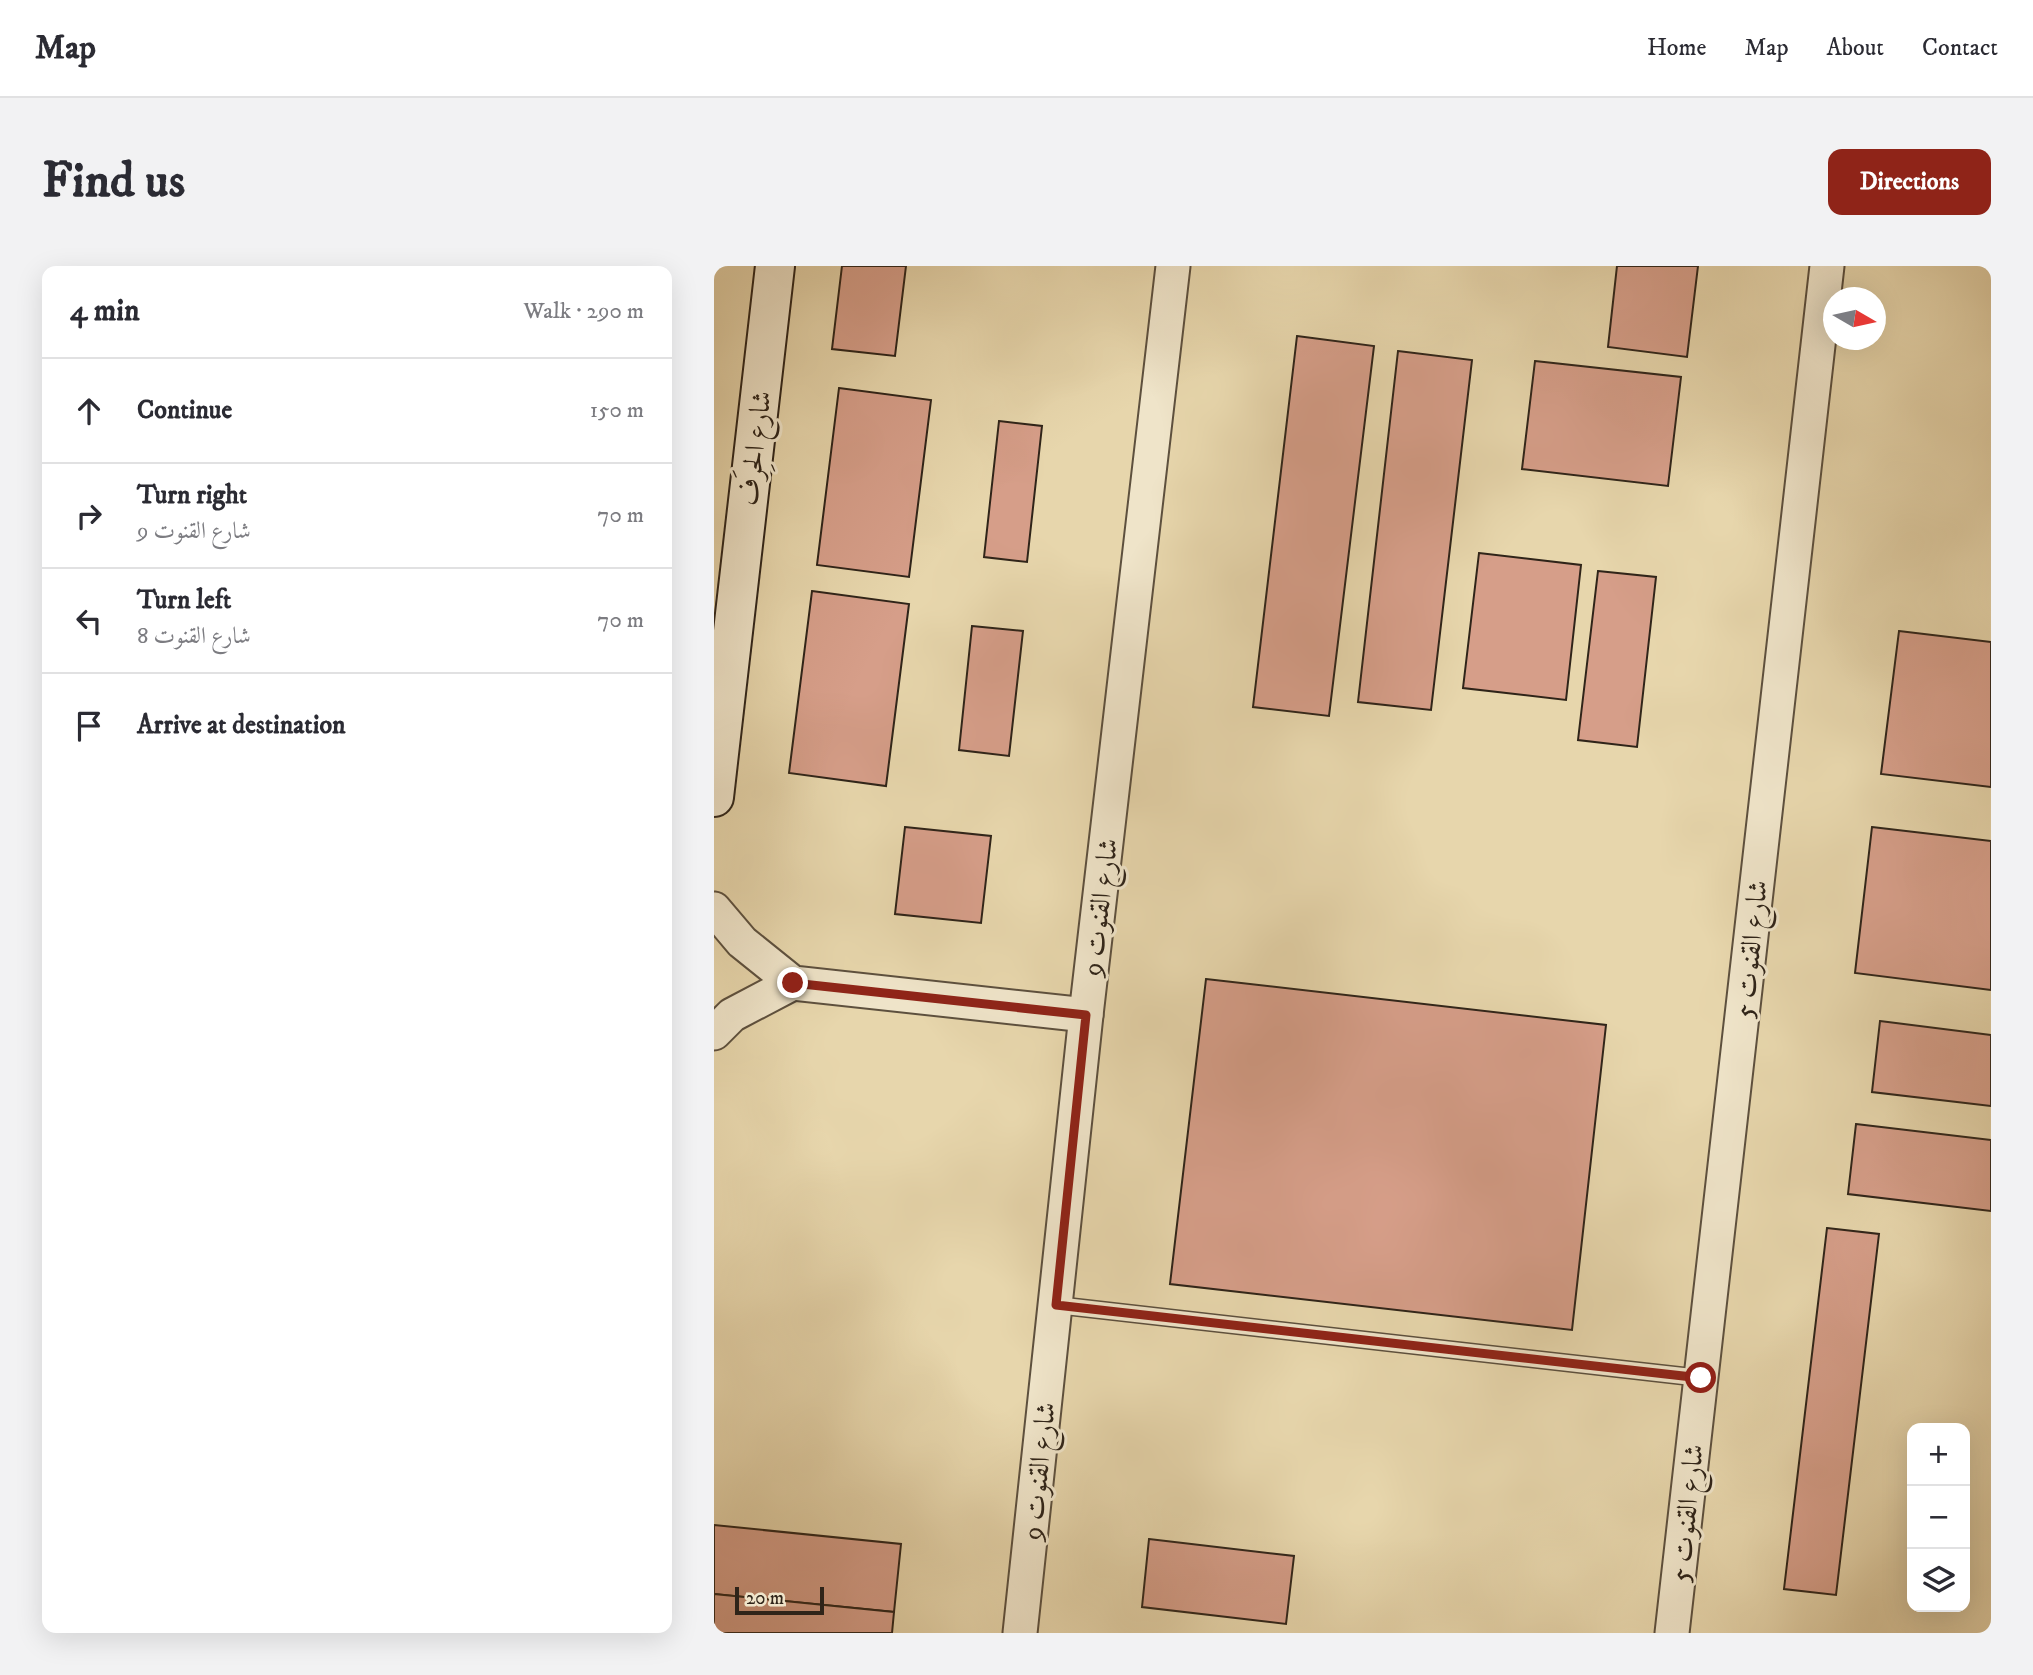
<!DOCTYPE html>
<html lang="en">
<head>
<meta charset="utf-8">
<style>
  :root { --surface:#fff; --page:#f2f2f3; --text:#2b2b33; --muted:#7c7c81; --line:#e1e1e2; --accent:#8f2418 }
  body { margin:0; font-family:"IM FELL DW Pica",Amiri,serif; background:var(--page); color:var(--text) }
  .controls { position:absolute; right:21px; bottom:21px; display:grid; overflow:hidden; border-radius:14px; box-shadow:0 7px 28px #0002 }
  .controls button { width:63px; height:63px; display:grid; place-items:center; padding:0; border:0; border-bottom:2px solid var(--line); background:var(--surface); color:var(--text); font:35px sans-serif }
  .compass { position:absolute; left:1109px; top:21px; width:63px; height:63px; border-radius:50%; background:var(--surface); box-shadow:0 7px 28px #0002; rotate:99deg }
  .scale { position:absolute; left:21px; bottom:18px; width:89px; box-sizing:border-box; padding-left:7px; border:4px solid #2f2419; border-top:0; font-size:19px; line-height:24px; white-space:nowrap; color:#2f2419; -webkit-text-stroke:5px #efe4c9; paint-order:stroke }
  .stop { position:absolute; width:21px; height:21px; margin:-16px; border:5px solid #8f2418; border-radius:50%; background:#fff }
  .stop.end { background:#8f2418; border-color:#fff; box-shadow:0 2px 7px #0008 }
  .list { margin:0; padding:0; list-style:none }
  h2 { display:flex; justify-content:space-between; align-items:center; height:91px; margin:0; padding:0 28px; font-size:30px }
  h2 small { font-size:23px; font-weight:400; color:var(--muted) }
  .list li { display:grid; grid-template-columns:46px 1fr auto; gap:21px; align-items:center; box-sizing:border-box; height:105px; padding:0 28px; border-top:2px solid var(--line) }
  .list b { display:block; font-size:26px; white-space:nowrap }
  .list p { margin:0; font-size:23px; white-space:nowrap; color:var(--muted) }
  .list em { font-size:23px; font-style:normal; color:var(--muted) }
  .icon { flex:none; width:38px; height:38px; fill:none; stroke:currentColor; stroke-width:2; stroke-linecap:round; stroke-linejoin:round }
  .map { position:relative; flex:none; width:1277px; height:1367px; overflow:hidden; border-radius:14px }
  header { display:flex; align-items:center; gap:42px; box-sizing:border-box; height:98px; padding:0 35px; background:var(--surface); border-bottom:2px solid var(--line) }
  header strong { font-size:33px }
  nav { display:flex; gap:38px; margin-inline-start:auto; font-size:24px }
  .intro { display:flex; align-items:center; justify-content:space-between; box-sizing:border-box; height:168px; padding:0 42px }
  h1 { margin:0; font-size:49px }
  .button { padding:18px 32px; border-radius:14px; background:var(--accent); color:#fff; font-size:24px; font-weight:700 }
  main { display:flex; gap:42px; padding:0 42px }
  aside { flex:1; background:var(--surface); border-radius:14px; box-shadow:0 7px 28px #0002 }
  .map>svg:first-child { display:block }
</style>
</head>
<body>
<header>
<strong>Map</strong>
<nav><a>Home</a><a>Map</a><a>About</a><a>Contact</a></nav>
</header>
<div class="intro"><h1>Find us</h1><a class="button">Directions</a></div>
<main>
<aside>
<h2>4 min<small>Walk · 290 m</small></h2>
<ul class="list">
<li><svg class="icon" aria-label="ahead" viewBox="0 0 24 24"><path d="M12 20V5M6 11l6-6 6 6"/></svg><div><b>Continue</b></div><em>150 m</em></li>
<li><svg class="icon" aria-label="right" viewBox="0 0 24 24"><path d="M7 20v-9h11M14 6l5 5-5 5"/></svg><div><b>Turn right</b><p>شارع القنوت 9</p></div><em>70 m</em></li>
<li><svg class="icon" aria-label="left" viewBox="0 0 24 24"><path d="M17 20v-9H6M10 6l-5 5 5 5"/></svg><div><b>Turn left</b><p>شارع القنوت 8</p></div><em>70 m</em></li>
<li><svg class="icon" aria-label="arrive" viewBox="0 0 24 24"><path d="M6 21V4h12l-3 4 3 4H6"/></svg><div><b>Arrive at destination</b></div></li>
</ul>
</aside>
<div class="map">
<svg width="1277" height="1367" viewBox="0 0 1277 1367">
  <rect width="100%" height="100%" fill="#e7d6ac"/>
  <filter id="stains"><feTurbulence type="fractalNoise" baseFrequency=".00286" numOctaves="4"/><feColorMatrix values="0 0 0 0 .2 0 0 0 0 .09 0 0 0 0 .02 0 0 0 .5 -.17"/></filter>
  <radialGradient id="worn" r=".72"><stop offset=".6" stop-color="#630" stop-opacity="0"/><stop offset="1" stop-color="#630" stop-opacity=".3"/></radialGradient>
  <!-- building -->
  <g fill="#d69e89" stroke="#2f2419" stroke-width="2">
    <polygon points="128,0 192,0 181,90 118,83"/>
    <polygon points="903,0 984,0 973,91 894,81"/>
    <polygon points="583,70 660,80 615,450 539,441"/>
    <polygon points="684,85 758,94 717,444 644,436"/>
    <polygon points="821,95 967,111 954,220 808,203"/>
    <polygon points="125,122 217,134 195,311 103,299"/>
    <polygon points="285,155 328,160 313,296 270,291"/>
    <polygon points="765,287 867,299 852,434 749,422"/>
    <polygon points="884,305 942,311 923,481 864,474"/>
    <polygon points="98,325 195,338 172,520 75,507"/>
    <polygon points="258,360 309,365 295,490 245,484"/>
    <polygon points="1185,365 1277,376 1277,521 1167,508"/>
    <polygon points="191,561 277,570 267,657 181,648"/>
    <polygon points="1158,561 1277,575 1277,724 1141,707"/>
    <polygon points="492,713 892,759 858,1064 456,1018"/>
    <polygon points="1166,755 1277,769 1277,840 1158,826"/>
    <polygon points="1142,858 1277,874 1277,945 1134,928"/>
    <polygon points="1113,962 1165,968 1122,1329 1070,1323"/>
    <polygon points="0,1259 187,1278 180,1346 0,1328"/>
    <polygon points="435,1273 580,1290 572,1358 428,1341"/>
    <polygon points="0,1328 180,1346 178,1367 0,1367"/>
  </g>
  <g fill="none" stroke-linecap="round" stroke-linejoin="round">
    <defs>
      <polyline id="lane" points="342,1039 987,1112"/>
      <g id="street">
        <polyline points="0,643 28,676 79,717 372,749"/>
        <polyline points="0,767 18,749 79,717"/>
        <polyline points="306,1367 372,749 459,0"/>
        <polyline points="958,1367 1113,0"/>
      </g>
      <polyline id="secondary" points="0,531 61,0"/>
    </defs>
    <!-- lane casing -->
    <use href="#lane" stroke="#5d503e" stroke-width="19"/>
    <!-- street casing -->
    <use href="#street" stroke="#5d503e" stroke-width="37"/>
    <!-- secondary casing -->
    <use href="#secondary" stroke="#2f2419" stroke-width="42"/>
    <!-- lane -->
    <use href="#lane" stroke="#efe4c9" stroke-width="16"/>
    <!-- street -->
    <use href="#street" stroke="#efe4c9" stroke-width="33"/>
    <!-- secondary -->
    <use href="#secondary" stroke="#efe4c9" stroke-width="38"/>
  </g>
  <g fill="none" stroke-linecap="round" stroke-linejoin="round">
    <!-- route -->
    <polyline stroke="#8f2418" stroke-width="9" points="79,717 372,749 342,1039 987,1112"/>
  </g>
  <g text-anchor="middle" stroke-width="6" stroke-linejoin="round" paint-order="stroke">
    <!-- street labels -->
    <g font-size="28" fill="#2f2419" stroke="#efe4c9">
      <text transform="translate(40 182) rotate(-83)" y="10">شارع الحِرَف</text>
      <text transform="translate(385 641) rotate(-83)" y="10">شارع القنوت 9</text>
      <text transform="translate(1036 683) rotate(-84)" y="10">شارع القنوت 5</text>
      <text transform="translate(324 1205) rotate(-84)" y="10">شارع القنوت 9</text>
      <text transform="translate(972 1247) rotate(-84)" y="10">شارع القنوت 5</text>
    </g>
  </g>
  <rect width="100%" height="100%" filter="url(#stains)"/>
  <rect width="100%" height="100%" fill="url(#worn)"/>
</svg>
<div class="controls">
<button>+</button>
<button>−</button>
<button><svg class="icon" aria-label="layers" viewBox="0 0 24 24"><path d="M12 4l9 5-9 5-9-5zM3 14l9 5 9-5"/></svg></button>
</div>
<svg class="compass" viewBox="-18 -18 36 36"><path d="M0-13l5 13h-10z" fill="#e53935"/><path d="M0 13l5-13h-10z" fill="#7c7c81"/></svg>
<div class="scale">20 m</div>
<div class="stop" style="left:987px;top:1112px"></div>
<div class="stop end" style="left:79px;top:717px"></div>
</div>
</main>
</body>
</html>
